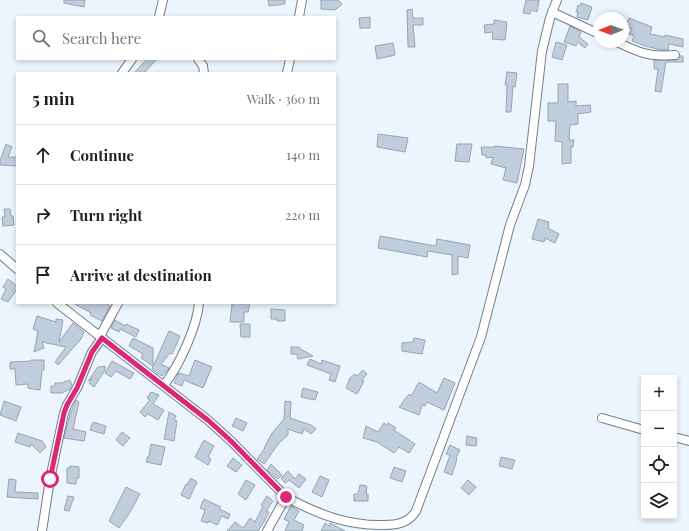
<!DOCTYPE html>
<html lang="en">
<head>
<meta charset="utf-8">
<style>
  :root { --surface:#fff; --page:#f2f2f2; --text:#202124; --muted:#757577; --line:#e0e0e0 }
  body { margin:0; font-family:"Playfair Display",serif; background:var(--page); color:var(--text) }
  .controls { position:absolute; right:12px; bottom:12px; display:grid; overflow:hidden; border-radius:0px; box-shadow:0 2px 6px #0003 }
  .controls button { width:36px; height:36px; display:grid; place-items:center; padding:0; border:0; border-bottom:1px solid var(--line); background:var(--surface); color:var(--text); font:20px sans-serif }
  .compass { position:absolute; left:593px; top:12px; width:36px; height:36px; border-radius:50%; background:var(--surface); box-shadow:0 2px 6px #0003; rotate:269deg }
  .stop { position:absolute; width:12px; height:12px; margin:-9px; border:3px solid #db2777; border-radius:50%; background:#fff }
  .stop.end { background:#db2777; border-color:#fff; box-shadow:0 1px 4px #0008 }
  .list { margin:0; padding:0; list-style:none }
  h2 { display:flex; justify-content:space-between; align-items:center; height:52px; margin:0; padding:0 16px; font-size:17px }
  h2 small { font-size:13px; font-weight:400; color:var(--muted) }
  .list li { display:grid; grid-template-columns:26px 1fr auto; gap:12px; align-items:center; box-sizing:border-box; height:60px; padding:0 16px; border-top:1px solid var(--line) }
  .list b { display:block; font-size:15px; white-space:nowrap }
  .list em { font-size:13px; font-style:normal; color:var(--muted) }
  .icon { flex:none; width:22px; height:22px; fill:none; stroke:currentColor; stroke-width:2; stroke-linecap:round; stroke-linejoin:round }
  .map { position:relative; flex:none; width:689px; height:531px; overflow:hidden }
  .search { position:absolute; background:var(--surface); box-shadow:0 2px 6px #0003; left:16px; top:16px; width:320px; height:44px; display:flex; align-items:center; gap:10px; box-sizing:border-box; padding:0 14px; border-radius:0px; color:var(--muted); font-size:15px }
  .panel { position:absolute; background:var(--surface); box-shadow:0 2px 6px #0003; left:16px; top:72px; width:320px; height:232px; border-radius:0px }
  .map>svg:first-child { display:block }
</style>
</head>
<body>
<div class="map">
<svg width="689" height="531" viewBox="0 0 689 531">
  <rect width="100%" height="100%" fill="#ecf5fe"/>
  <!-- building -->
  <g fill="#bfcddc" stroke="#97a4b2">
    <polygon points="64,0 85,0 84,7 64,3"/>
    <polygon points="268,0 285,0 285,4 269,6"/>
    <polygon points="321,0 338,0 342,4 335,10 321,9"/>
    <polygon points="526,0 539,0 537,12 531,10 530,14 523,13"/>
    <polygon points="581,3 592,7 588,20 577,17 578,12 576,12 578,5 580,6"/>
    <polygon points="412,9 413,18 423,18 423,25 413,25 415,47 408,47 407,10"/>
    <polygon points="370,17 370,28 360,28 359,18"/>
    <polygon points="629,18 652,27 650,34 665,37 665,35 683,39 683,47 669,44 668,50 662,50 645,46 632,41 634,36 629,34 632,29 626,26"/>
    <polygon points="494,20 507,22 505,40 492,39 493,32 485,33 484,25 494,24"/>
    <polygon points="570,26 581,32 579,37 588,44 585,48 577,42 576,46 564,42"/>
    <polygon points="556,42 567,45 562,60 552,57"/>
    <polygon points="393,43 395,55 377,59 375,46"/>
    <polygon points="680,56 683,56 683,62 666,62 661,92 655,91 658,69 654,69 654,60 675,60 678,59"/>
    <polygon points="147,59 157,59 144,73 134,73"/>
    <polygon points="507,72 517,73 515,87 513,86 511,112 506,112 507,85 505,85"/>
    <polygon points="558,84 568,84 568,102 576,101 576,106 590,105 591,112 578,114 578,124 570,125 569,140 574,140 573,147 571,146 571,163 562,164 562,142 555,141 556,121 548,121 548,103 558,103"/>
    <polygon points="378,134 408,138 405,152 377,147"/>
    <polygon points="6,144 12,147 8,157 17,157 17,166 0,165 0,161"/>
    <polygon points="457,144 472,144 469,162 455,161"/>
    <polygon points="495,146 524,149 517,183 503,180 506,168 491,164 493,157 486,158 486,155 482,155 481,147 495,147"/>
    <polygon points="4,209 10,209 11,216 13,216 14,225 3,226 2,217 5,217"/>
    <polygon points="538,219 549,222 548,228 559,234 555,243 545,238 544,242 532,239"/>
    <polygon points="380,236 436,246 437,239 470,245 468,258 458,256 458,274 452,275 452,255 428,251 427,257 378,248"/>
    <polygon points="8,279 17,286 17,289 8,302 1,299 6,289 3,287"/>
    <polygon points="73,303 106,303 110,306 102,321 90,315 91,313"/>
    <polygon points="237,303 250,303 248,312 244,312 244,322 230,322 232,304"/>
    <polygon points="271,309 285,310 285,321 277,321 277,319 271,319"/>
    <polygon points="37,316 56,322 56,319 63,320 59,342 73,323 84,332 81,339 58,365 55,362 66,347 42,342 44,348 34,352 38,331 33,329"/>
    <polygon points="115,320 125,326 126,324 139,330 136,337 120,329 119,332 111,328"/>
    <polygon points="240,324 250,324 250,337 241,337"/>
    <polygon points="169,331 180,336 172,354 170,353 161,364 169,368 162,376 152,369"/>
    <polygon points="133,338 153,348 153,366 141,358 143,354 129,346"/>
    <polygon points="414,338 425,340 422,354 402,351 402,343 413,342"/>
    <polygon points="291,347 299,347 299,348 313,356 298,359 297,354 291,354"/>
    <polygon points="310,359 321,364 322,360 340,366 335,382 329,380 331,374 307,365"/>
    <polygon points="31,360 44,360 44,370 42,370 40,390 28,388 28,384 16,385 15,369 10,369 10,362 31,361"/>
    <polygon points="195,360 212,367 203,388 184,380 182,386 174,383 179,373 189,376"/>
    <polygon points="112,361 134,373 130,379 116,371 111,377 105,373"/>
    <polygon points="105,366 105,370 94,387 89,383 92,379 88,381 98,367"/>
    <polygon points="363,370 367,374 362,380 364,381 357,394 346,388 350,378 355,374 357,376"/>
    <polygon points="444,378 455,383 444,410 427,402 425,406 422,405 419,415 399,407 409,394 411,396 419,382 437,393"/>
    <polygon points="70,380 72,385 70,389 62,393 51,393 51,386 55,386 55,383 61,383"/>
    <polygon points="303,388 318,392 315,400 301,397"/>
    <polygon points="151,392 159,395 153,404 164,410 158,420 148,414 145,417 140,412 150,400 147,398"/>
    <polygon points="76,400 79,402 73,429 86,432 84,441 64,438 70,414"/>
    <polygon points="4,401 21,407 16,421 0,415"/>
    <polygon points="285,401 291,402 290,418 311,425 316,429 311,434 304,429 302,434 288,429 288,435 279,443 264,464 257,459 265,448 264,448 272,433 284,419"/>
    <polygon points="169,412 176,416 174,420 177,421 174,441 164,439"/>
    <polygon points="236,418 247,423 243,431 232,426"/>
    <polygon points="93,422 106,426 104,434 90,430"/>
    <polygon points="384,423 387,425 388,423 396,428 394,430 415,444 409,453 399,447 394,453 377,442 363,438 366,426 378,432"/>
    <polygon points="122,432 130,438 123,446 116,440"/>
    <polygon points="18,433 42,441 46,447 40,453 31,444 30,447 15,442"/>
    <polygon points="467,436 477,438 476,446 466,445"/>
    <polygon points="204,440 214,446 208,457 211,459 208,465 195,457"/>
    <polygon points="151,444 165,447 161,465 146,462 148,456 149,456"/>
    <polygon points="450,445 460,450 456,458 457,459 452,475 444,472 450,455 446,454"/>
    <polygon points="501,457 515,460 512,469 499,466"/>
    <polygon points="233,458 242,465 236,472 227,466"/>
    <polygon points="271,464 282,475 278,479 267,470"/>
    <polygon points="70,466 79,467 79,478 77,478 76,484 67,483 67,468 70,468"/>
    <polygon points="394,467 406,471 402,482 390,478"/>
    <polygon points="288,471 295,479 299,474 306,479 299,488 289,480 285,483 281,478"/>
    <polygon points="320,476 329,480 322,497 312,492"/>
    <polygon points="191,478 197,482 189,499 181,495 186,484 187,485"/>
    <polygon points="9,479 16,480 15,492 38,493 38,499 7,497"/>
    <polygon points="246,480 255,485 246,500 238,494"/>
    <polygon points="468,480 476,487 469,495 461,488"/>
    <polygon points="360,485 367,486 366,494 368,494 368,501 354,501 354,494 358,494"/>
    <polygon points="126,487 140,494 129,514 119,528 109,521"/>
    <polygon points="68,496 74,497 69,511 64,510"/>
    <polygon points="267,496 273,501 266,511 269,512 264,522 258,531 227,531 235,522 243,528 250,518 255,522 263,506 261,505"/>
    <polygon points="204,499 221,507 219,509 230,514 228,519 222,516 217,525 209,521 208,523 201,521 205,510 200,508"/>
    <polygon points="291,506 299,511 294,520 304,525 302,531 285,531 289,522 284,519"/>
    <polygon points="325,523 329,526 330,523 345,531 321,531"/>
  </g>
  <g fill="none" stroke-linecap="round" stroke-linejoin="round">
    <defs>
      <g id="street">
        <polyline points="552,12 599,34"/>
        <polyline points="159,17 163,0"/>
        <polyline points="299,17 302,0"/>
        <path d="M 617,42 C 640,53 649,57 675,55"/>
        <polyline points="198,59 203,66 204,73"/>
        <polyline points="122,73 132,59"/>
        <polyline points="287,73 290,59"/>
        <polyline points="0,254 17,269"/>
        <polyline points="57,303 209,421 231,441 286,497 267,531"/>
        <polyline points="100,336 118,303"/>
        <path d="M 164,385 C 179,366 197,327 199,303"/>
        <polyline points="602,418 644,430"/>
        <polyline points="674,437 689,441"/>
        <path d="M 286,497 C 317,514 348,526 384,525 C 397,525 409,523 416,511 L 481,337 L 510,225 L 525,185 L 529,166 L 542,51 L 550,18 L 557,0"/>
        <polyline points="42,531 50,479 64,413 67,405 77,388 92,352 102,338"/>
      </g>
    </defs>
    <!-- street casing -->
    <use href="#street" stroke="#737f8d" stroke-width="10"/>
    <!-- street -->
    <use href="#street" stroke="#fff" stroke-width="8"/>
  </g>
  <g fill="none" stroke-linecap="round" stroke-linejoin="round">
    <!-- route -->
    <polyline stroke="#db2777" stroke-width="5" points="50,479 64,413 67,405 77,388 92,352 102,338 209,421 231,441 286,497"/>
  </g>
</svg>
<div class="controls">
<button>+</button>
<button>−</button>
<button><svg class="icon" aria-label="locate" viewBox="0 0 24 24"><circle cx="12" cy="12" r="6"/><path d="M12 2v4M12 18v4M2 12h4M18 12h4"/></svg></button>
<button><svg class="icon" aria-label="layers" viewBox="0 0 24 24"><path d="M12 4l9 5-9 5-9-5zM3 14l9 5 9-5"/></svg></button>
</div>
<svg class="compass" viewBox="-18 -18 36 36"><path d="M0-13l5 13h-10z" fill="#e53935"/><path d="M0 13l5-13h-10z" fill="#757577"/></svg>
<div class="stop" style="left:50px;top:479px"></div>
<div class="stop end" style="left:286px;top:497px"></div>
<div class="search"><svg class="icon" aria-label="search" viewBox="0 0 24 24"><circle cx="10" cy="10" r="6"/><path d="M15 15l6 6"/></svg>Search here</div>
<section class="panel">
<h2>5 min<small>Walk · 360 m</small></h2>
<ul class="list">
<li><svg class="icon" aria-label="ahead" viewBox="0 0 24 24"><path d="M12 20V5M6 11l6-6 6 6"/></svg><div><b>Continue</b></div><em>140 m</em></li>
<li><svg class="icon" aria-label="right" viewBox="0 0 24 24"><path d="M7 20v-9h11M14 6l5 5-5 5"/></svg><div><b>Turn right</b></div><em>220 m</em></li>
<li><svg class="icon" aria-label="arrive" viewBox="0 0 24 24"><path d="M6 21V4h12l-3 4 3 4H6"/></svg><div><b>Arrive at destination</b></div></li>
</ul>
</section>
</div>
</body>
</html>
